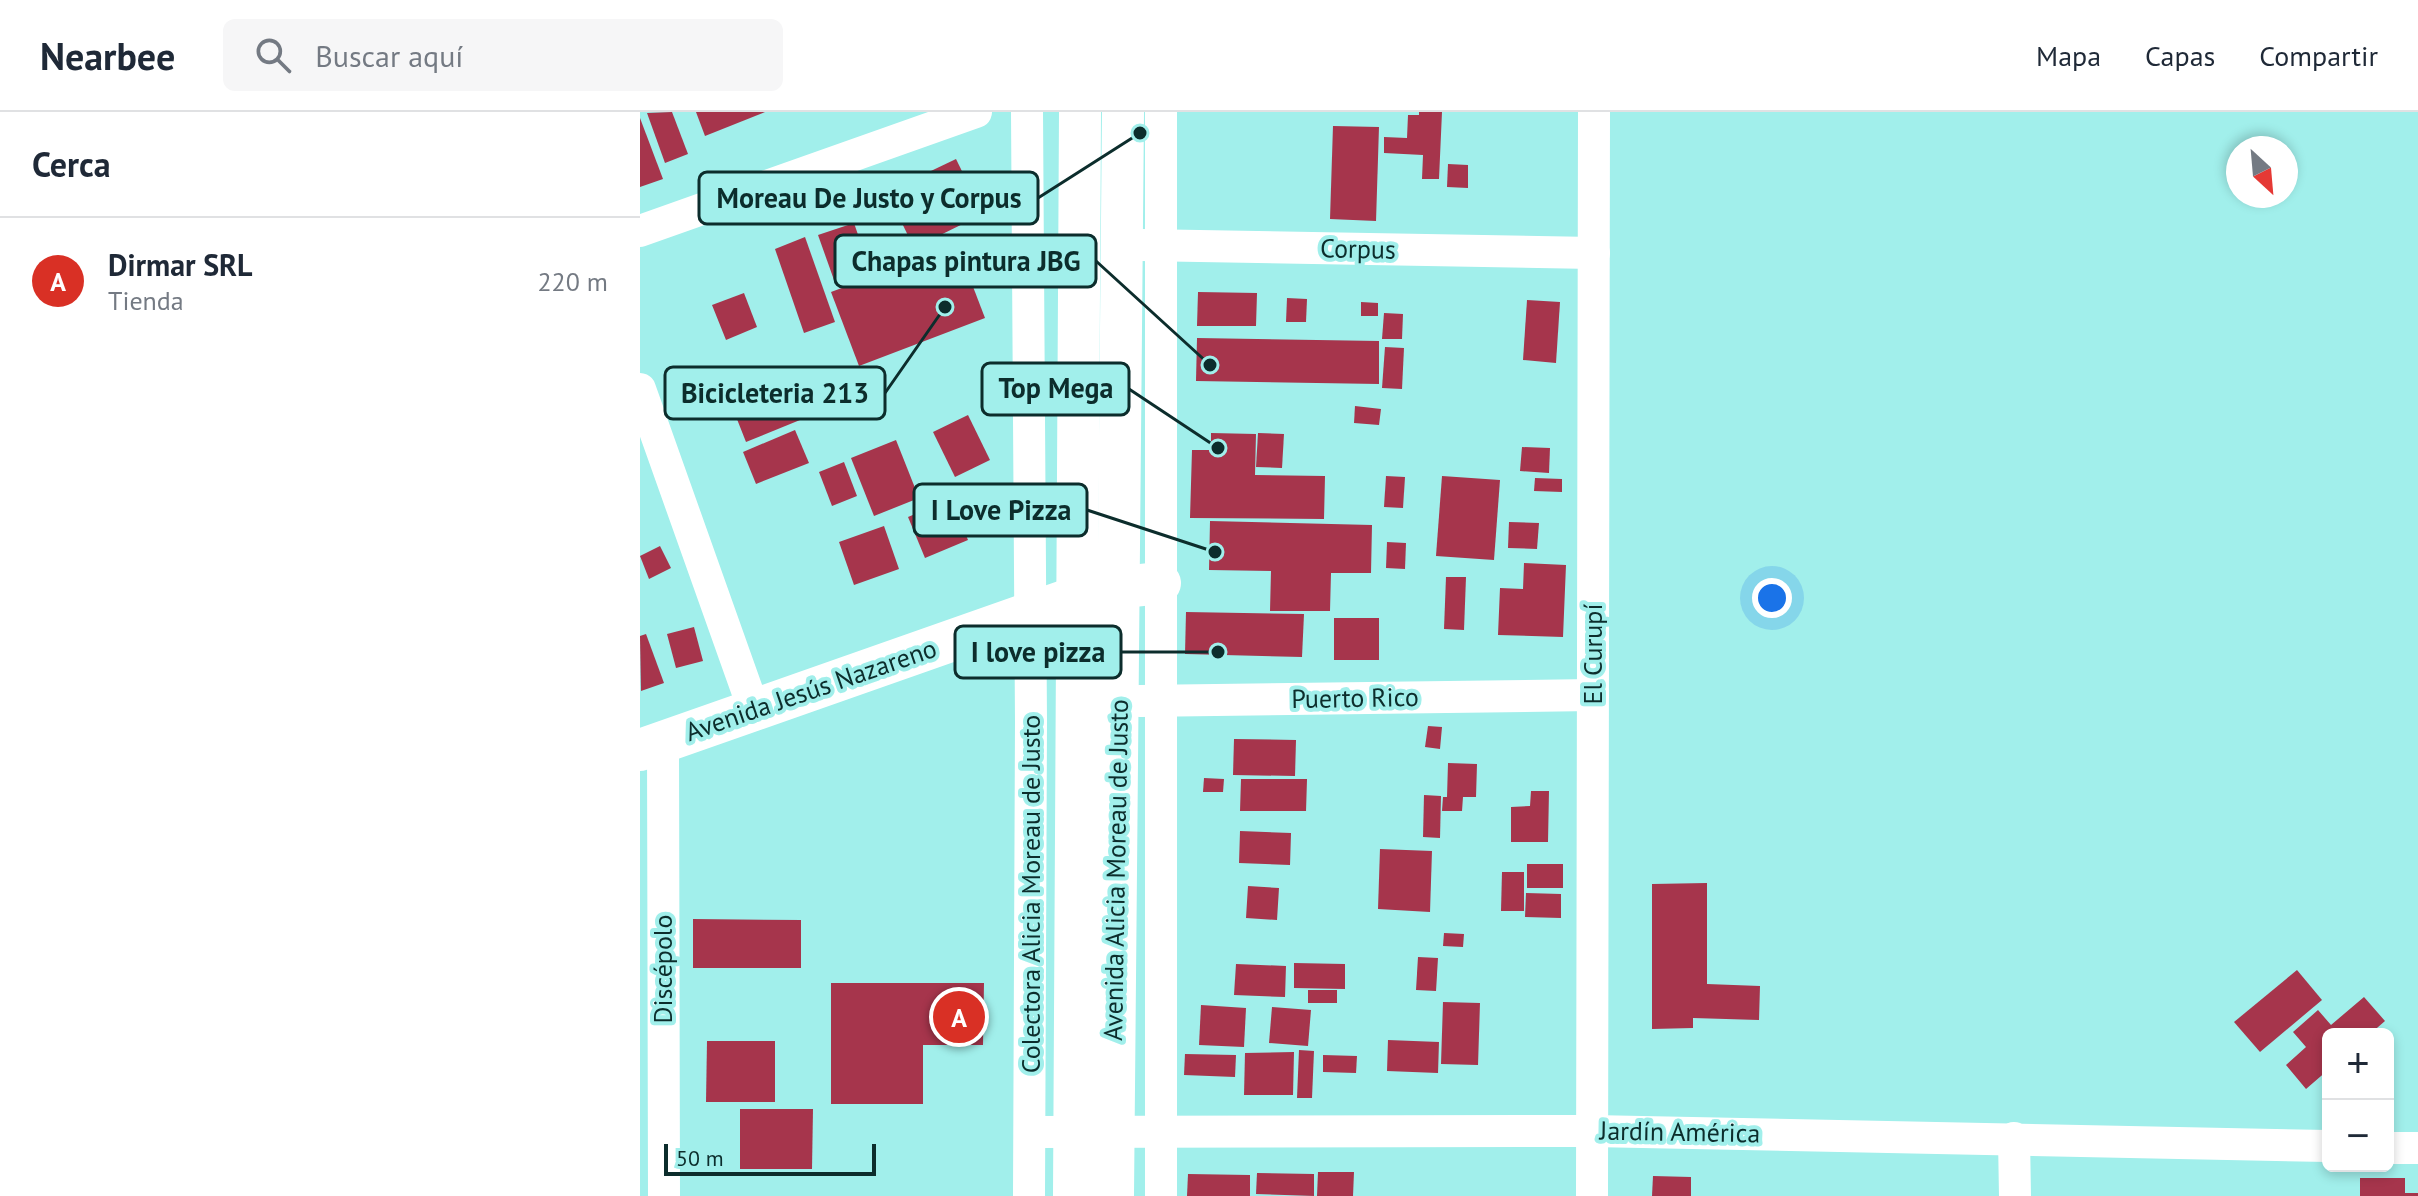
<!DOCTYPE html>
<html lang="es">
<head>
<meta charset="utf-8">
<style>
  :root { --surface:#fff; --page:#f6f6f7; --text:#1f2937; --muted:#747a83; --line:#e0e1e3; --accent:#d93025 }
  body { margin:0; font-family:"PT Sans",sans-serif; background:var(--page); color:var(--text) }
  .controls { position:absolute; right:24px; bottom:24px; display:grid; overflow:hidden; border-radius:12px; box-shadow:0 4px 12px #0003 }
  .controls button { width:72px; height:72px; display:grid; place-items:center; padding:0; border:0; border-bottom:2px solid var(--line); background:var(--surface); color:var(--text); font:40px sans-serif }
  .compass { position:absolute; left:1586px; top:24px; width:72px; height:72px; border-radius:50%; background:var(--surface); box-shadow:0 4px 12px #0003; rotate:154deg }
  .scale { position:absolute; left:24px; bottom:20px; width:212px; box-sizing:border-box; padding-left:8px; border:4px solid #0c2d2c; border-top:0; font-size:22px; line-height:28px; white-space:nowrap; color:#0c2d2c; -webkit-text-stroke:6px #a1efeb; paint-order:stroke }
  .you { position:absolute; left:1132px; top:486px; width:28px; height:28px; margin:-20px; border:6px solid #fff; border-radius:50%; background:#1a73e8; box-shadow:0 0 0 12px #1a73e833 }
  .badge { display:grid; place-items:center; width:52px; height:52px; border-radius:50%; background:var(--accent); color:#fff; font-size:26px; font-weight:700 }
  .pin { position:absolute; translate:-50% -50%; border:4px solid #fff; box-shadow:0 2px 8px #0006 }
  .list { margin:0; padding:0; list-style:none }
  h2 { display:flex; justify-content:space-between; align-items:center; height:104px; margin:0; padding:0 32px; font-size:34px }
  h2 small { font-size:26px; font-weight:400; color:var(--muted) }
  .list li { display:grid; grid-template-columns:52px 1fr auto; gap:24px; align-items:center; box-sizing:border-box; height:128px; padding:0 32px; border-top:2px solid var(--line) }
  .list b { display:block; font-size:30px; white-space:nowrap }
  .list p { margin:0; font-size:26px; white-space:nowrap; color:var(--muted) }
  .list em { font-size:26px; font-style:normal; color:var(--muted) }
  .icon { flex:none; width:44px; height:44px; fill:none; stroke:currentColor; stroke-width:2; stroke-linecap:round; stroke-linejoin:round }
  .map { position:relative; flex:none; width:1778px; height:1084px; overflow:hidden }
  header { display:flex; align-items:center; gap:48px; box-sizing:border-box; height:112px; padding:0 40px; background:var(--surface); border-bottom:2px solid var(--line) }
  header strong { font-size:38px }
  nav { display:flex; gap:44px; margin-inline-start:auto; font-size:28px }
  .search { width:560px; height:72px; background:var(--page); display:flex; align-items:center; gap:20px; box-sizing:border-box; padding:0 28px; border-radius:12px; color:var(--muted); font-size:30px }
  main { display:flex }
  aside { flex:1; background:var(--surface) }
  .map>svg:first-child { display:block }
</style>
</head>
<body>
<header>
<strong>Nearbee</strong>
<div class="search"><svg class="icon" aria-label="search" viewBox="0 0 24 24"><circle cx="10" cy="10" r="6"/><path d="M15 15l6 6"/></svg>Buscar aquí</div>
<nav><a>Mapa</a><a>Capas</a><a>Compartir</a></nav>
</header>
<main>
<aside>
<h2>Cerca<small></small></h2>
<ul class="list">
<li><span class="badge">A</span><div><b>Dirmar SRL</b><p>Tienda</p></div><em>220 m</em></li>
</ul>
</aside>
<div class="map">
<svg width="1778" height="1084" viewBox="0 0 1778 1084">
  <rect width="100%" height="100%" fill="#a1efeb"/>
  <!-- building -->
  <g fill="#a6354c">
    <polygon points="32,0 48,42 25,51 7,1"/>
    <polygon points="56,0 125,0 65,24"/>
    <polygon points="779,0 802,0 799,67 782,67 783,43 744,41 744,25 767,26 768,3 779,3"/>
    <polygon points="0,6 23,67 0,75"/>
    <polygon points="693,14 739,15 736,109 690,107"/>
    <polygon points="316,47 343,102 274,136 247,80"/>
    <polygon points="808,52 828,53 828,76 807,75"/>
    <polygon points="214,111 229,155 194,168 178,123"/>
    <polygon points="165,125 195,210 164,221 135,137"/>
    <polygon points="317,133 345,206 219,254 191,180"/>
    <polygon points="558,180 617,181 616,214 557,214"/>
    <polygon points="104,181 117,215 86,228 72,193"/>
    <polygon points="647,186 667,187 666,210 646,210"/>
    <polygon points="887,188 920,190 916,251 883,248"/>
    <polygon points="721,190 738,191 738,204 721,204"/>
    <polygon points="744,201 763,202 762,227 742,227"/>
    <polygon points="557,226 739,229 739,272 556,269"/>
    <polygon points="745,235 764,236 762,277 742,276"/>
    <polygon points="147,276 160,308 106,330 93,297"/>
    <polygon points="715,294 741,297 739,313 714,311"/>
    <polygon points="328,303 350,348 315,365 293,320"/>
    <polygon points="155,318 169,351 116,372 103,340"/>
    <polygon points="571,321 616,322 615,363 685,364 684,407 550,406 552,338 571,338"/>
    <polygon points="618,321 644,322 642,356 616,355"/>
    <polygon points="256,328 279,386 234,404 211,346"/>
    <polygon points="882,335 910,336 909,361 880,359"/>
    <polygon points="204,350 217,384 192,394 179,360"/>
    <polygon points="746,364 765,365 763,396 744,395"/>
    <polygon points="802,364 860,368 854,448 796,444"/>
    <polygon points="895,366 922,367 922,380 894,379"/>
    <polygon points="311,387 328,428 285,446 268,405"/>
    <polygon points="570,409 732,413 731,461 691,461 690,499 630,499 631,459 569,458"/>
    <polygon points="869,410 899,411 897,437 868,436"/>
    <polygon points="244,414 259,457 214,473 199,430"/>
    <polygon points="747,430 766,431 765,457 746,456"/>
    <polygon points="20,434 31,456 9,467 0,444"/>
    <polygon points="884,451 926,453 923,525 858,523 860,476 883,477"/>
    <polygon points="806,465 826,465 824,518 804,517"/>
    <polygon points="546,500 664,502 662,545 545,542"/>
    <rect x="694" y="506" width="45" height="42"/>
    <polygon points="54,515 63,549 36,556 27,522"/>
    <polygon points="6,522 24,571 1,579 0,524"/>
    <polygon points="788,614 802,615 800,637 785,635"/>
    <polygon points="594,627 656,628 655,664 593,663"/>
    <polygon points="808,651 837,652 836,685 823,685 822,699 802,699 803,685 807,685"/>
    <polygon points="564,666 584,667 583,680 563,680"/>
    <polygon points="601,667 667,667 666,699 600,699"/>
    <polygon points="891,679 909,679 908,730 871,730 871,695 890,694"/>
    <polygon points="784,683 801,684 800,726 783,725"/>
    <polygon points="600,719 651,721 650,753 599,751"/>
    <polygon points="740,737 792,739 790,800 738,797"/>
    <rect x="887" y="752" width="36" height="24"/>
    <polygon points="862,760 884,760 884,799 861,799"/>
    <polygon points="1067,771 1067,872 1120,874 1119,908 1053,906 1053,916 1012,917 1012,772"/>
    <polygon points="608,774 639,776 637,808 606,806"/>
    <polygon points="886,781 921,782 921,806 885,805"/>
    <polygon points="53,807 161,808 161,856 53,856"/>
    <polygon points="804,821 824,822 823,835 803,834"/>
    <polygon points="778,845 798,846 796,879 776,878"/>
    <polygon points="654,851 705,852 705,877 654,876"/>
    <polygon points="596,852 646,854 645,885 594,883"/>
    <polygon points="1657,858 1682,888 1620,940 1594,910"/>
    <polygon points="191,871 344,871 343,933 283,933 283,992 191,992"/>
    <rect x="668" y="878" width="29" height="13"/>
    <polygon points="1724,885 1745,909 1730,922 1688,922 1688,958 1666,977 1646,953 1666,935 1653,920 1678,898 1691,913"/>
    <polygon points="803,890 840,891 838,953 801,952"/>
    <polygon points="561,893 606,896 604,935 559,933"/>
    <polygon points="632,895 671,898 668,934 629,931"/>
    <polygon points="748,928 799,930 798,961 747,959"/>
    <polygon points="67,929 135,929 135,990 66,990"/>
    <polygon points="659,938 674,939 672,986 657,986"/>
    <polygon points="654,940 653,983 604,983 605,941"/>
    <polygon points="545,942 596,943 595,965 544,963"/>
    <polygon points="683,943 717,944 716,961 683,960"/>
    <polygon points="100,997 173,997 172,1057 100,1057"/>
    <polygon points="678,1060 714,1060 713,1084 677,1084"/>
    <polygon points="617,1061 674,1062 674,1084 616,1082"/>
    <polygon points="548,1062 610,1063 610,1084 547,1084"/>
    <polygon points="1013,1064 1051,1065 1051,1084 1012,1084"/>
    <polygon points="1720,1066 1765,1066 1765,1081 1778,1081 1778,1084 1720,1084"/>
  </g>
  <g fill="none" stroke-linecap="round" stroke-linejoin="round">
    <!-- minor -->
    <g stroke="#fff" stroke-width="32">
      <polyline points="387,0 391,609 389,1084"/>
      <polyline points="521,0 521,1084"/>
      <polyline points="0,119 336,0"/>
      <polyline points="501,133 954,141"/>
      <polyline points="0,277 114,598"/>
      <polyline points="500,589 953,583"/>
      <polyline points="23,630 24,1084"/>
      <polyline points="391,1020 952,1019 1688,1034"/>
      <polyline points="1374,1026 1375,1084"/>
      <polyline points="1748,1036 1778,1036"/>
      <polyline points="952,1084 954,0"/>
    </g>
    <!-- major -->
    <g stroke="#fff" stroke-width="42">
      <polyline points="0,638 456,478 520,471"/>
      <polyline points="434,1084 440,0"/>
      <polyline points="473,1084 483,0"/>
    </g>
  </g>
  <g text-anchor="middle" stroke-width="8" stroke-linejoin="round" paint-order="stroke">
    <!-- street labels -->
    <g font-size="26" fill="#0c2d2c" stroke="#a1efeb">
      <text transform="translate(718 137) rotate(1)" y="9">Corpus</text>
      <text transform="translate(953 542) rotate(-90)" y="9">El Curupí</text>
      <text transform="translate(171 578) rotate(-19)" y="9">Avenida Jesús Nazareno</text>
      <text transform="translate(715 586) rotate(-1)" y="9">Puerto Rico</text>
      <text transform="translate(476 758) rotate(-89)" y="9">Avenida Alicia Moreau de Justo</text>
      <text transform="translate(391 782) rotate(-90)" y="9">Colectora Alicia Moreau de Justo</text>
      <text transform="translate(23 857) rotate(-90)" y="9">Discépolo</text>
      <text transform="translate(1040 1020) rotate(1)" y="9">Jardín América</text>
    </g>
  </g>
  <!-- callouts -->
  <path fill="none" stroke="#0c2d2c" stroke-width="3" d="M500 21L398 86M570 253L456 149M578 336L489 277M305 195L245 281M575 440L447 398M578 540L481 540"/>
  <g fill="#0c2d2c" stroke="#a1efeb" stroke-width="3">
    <circle cx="500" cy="21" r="8"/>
    <circle cx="570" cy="253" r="8"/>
    <circle cx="578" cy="336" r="8"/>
    <circle cx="305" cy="195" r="8"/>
    <circle cx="575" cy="440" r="8"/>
    <circle cx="578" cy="540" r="8"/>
  </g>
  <g fill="#a1efeb" stroke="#0c2d2c" stroke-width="3">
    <rect x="59" y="60" width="339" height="52" rx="8"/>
    <rect x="195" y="123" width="261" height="52" rx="8"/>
    <rect x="342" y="251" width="147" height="52" rx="8"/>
    <rect x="25" y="255" width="220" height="52" rx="8"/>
    <rect x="274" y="372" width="173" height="52" rx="8"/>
    <rect x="315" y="514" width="166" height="52" rx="8"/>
  </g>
  <g font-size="28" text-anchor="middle" font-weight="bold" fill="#0c2d2c">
    <text x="229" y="96">Moreau De Justo y Corpus</text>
    <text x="326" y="159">Chapas pintura JBG</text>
    <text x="416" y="286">Top Mega</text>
    <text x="135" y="291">Bicicleteria 213</text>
    <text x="361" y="408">I Love Pizza</text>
    <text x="398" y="550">I love pizza</text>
  </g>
</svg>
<div class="controls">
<button>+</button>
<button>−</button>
</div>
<svg class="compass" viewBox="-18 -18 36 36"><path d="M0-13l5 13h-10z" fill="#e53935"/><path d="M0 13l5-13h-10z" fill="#747a83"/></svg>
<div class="scale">50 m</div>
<div class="you"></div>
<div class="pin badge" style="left:319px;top:905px">A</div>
</div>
</main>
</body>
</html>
